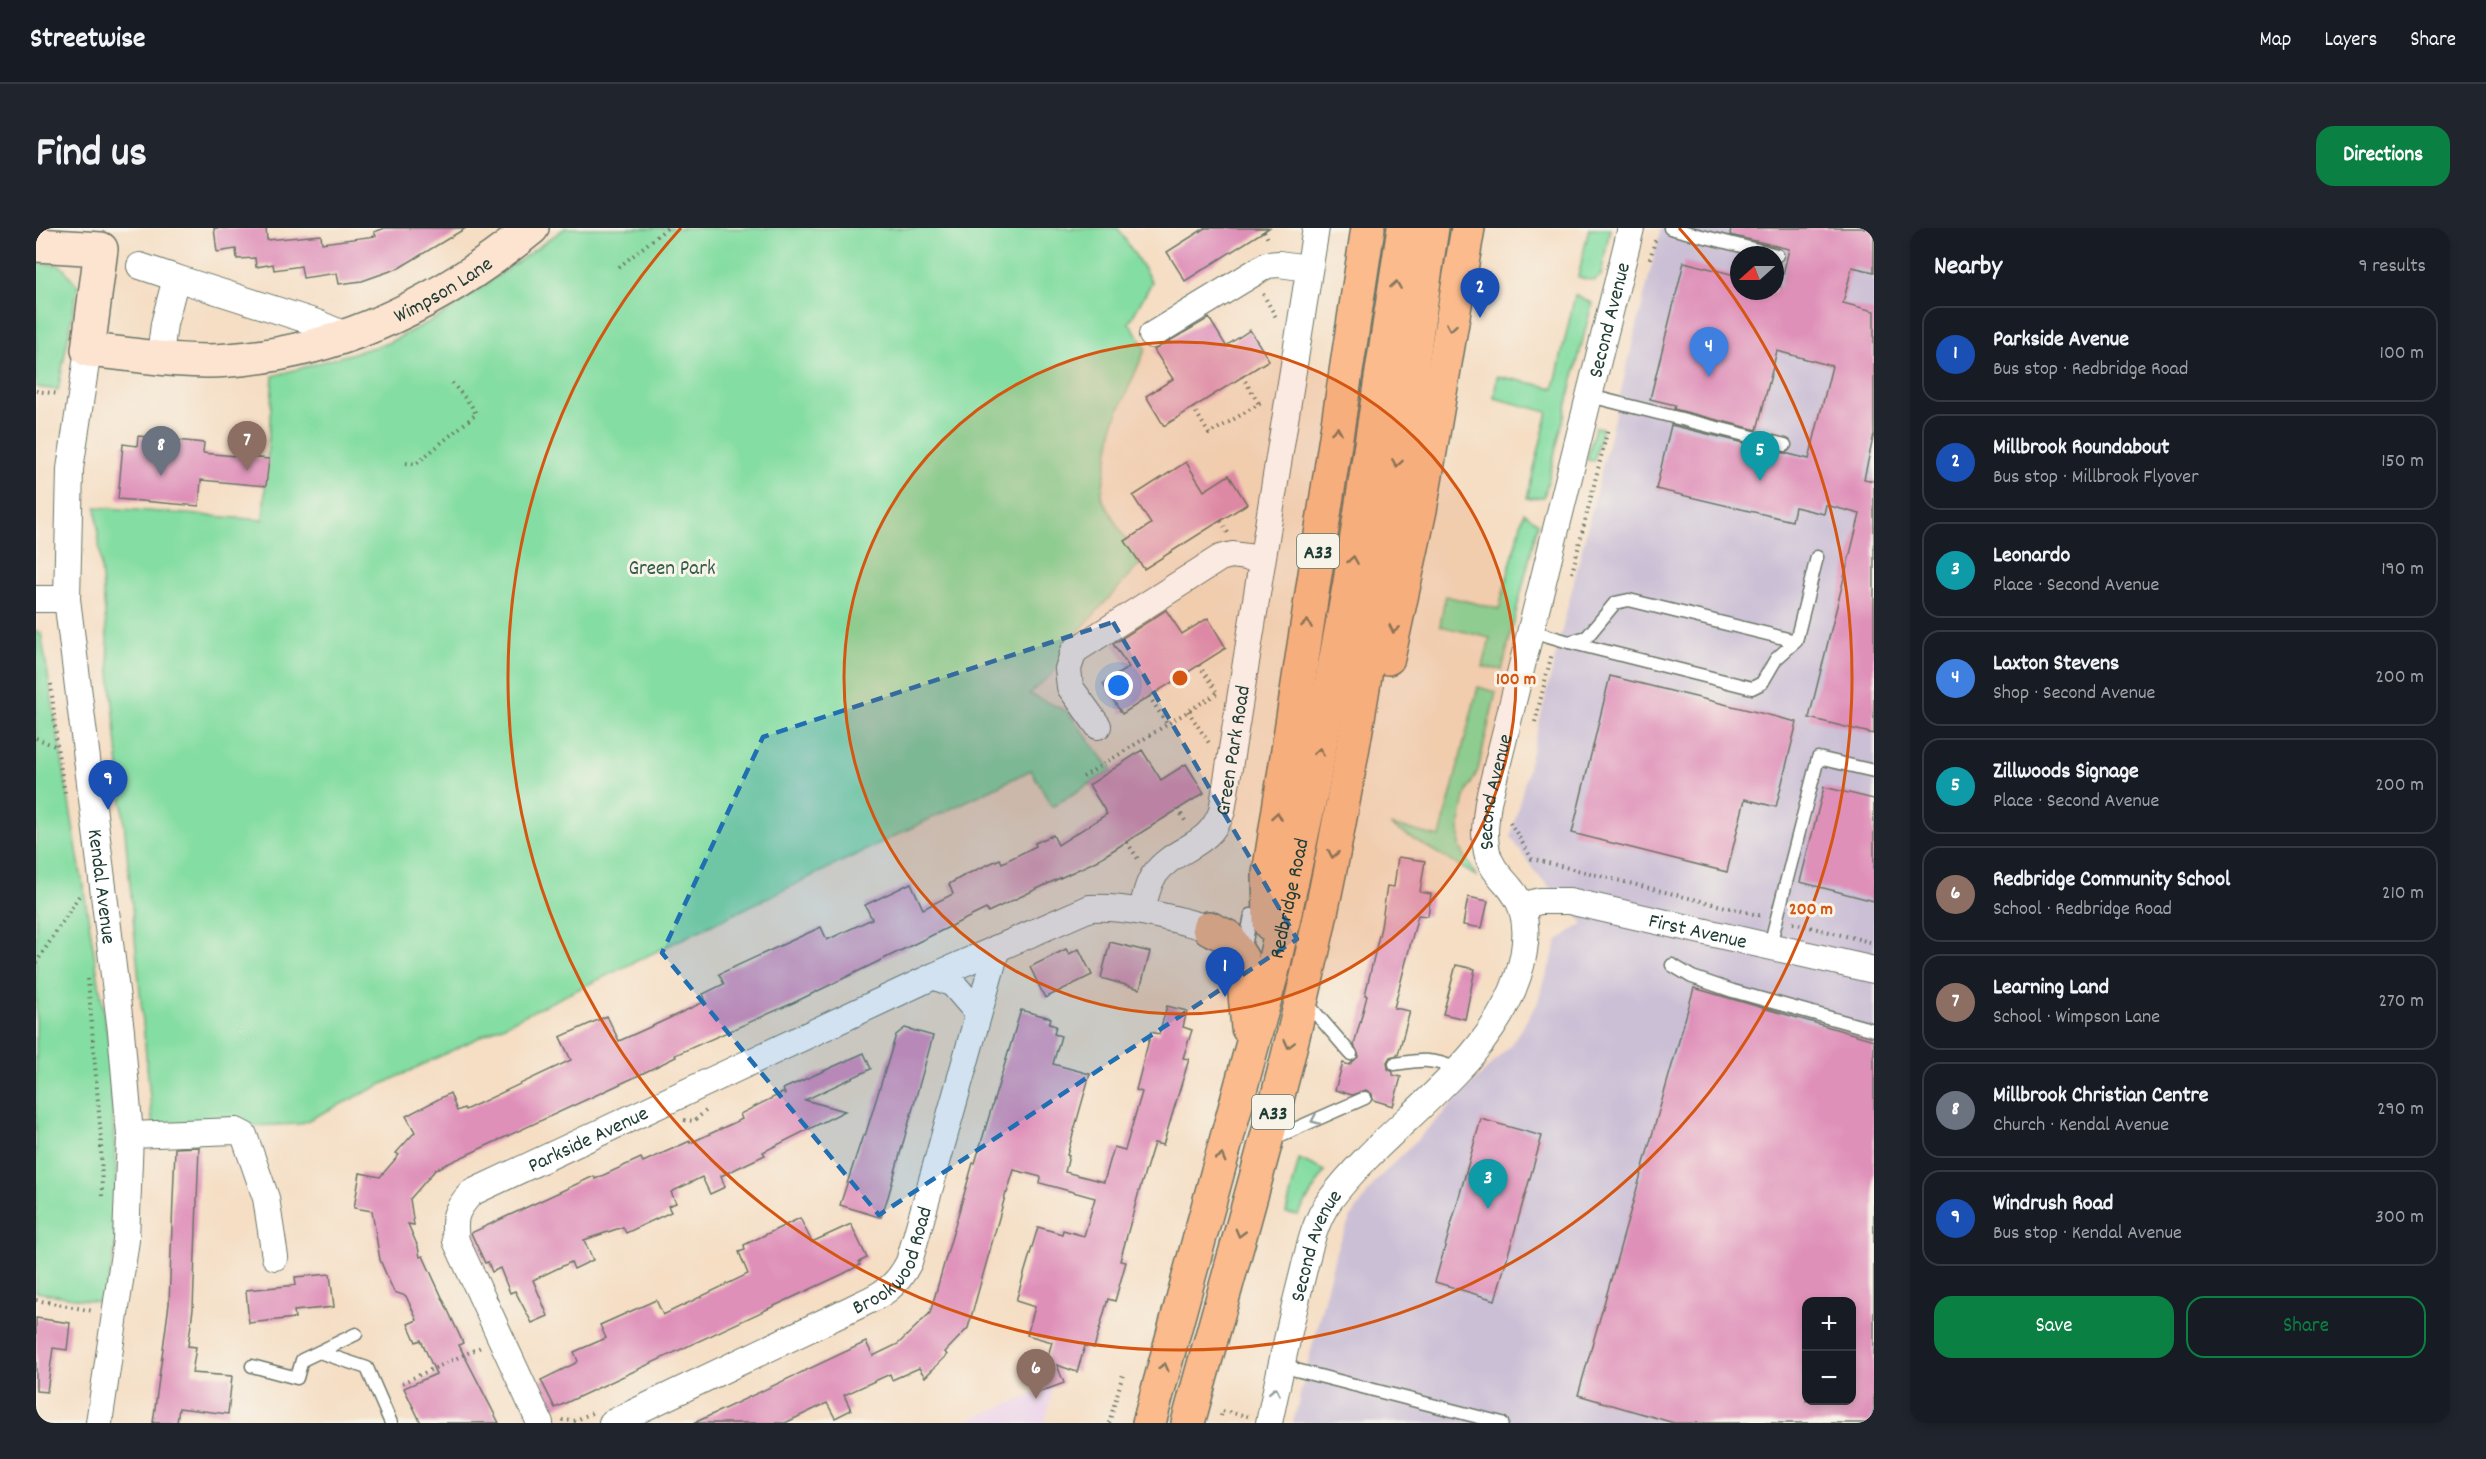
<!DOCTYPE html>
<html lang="en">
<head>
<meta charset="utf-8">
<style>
  :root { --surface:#171b24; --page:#20242c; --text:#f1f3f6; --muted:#9ea1a6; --line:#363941; --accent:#0b8043 }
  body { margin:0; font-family:Dekko,sans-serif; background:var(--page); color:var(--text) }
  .controls { position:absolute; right:18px; bottom:18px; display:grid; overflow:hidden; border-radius:12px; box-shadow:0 3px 9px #0003 }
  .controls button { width:54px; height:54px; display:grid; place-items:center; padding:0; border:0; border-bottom:2px solid var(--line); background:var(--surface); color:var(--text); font:30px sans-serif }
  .compass { position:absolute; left:1694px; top:18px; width:54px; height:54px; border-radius:50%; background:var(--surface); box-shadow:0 3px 9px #0003; rotate:249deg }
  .you { position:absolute; left:1083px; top:458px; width:21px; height:21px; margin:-15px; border:4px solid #fff; border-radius:50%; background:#1a73e8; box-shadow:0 0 0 9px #1a73e833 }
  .badge { display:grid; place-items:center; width:39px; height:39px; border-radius:50%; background:var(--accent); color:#fff; font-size:20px; font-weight:700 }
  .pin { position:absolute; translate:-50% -50px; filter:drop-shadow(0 2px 3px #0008) }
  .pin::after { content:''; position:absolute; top:32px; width:21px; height:18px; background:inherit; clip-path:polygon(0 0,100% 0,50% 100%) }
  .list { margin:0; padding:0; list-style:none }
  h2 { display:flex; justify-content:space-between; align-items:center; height:78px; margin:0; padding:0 24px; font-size:26px }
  h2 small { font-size:20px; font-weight:400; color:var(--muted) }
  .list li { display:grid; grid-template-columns:39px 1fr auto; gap:18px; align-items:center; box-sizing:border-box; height:96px; margin:0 12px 12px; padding:0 12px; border:2px solid var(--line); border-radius:18px }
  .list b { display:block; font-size:22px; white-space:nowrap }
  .list p { margin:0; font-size:20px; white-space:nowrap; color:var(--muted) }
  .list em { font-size:20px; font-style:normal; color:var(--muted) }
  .actions { display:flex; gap:12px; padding:18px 24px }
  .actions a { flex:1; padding:14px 0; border:2px solid var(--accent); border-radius:18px; text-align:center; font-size:21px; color:var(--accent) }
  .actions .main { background:var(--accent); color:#fff }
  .map { position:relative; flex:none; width:1838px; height:1195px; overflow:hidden; border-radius:18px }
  header { display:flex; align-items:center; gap:36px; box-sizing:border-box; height:84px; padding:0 30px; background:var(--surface); border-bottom:2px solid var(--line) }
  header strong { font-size:28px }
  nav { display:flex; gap:33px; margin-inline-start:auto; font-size:21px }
  .intro { display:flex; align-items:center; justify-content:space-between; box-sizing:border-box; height:144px; padding:0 36px }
  h1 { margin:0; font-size:42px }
  .button { padding:15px 27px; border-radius:18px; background:var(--accent); color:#fff; font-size:21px; font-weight:700 }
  main { display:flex; gap:36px; padding:0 36px }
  aside { flex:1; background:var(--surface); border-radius:18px; box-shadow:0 3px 9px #0003 }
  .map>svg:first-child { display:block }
</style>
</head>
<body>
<header>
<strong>Streetwise</strong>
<nav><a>Map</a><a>Layers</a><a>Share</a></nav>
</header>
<div class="intro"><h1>Find us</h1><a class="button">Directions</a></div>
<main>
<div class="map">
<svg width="1838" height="1195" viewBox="0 0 1838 1195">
  <rect width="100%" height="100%" fill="#f7f3e8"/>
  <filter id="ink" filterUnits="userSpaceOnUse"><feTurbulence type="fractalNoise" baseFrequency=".0167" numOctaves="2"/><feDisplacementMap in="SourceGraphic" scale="12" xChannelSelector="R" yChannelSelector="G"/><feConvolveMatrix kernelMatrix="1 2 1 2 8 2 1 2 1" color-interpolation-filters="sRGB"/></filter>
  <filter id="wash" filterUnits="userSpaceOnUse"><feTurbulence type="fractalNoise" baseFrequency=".008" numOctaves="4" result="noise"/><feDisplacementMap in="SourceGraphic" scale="24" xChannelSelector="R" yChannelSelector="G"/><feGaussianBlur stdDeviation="1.35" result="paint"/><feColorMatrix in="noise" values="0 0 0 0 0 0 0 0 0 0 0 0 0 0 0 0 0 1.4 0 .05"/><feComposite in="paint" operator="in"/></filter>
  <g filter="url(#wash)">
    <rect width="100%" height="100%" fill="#f5dec4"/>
    <!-- built -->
    <polygon fill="#ebd1eb" points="1017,1159 1009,1195 924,1195"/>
    <!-- industrial -->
    <path fill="#cbbfd5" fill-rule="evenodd" d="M 1625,0 L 1838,0 L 1838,1195 L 1257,1195 L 1300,1023 L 1314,991 L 1341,952 L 1473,819 L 1501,776 L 1522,712 L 1548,695 L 1499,644 L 1475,609 ZM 1703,27 L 1739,27 L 1739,63 L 1703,63 ZM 1770,1074 L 1816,1074 L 1816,1172 L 1770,1172 Z"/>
    <!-- green -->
    <g fill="#84dda2" stroke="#528d6b" stroke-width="1.5">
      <polygon points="529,0 1082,0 1116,54 1093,95 1110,120 1078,193 1065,269 1104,336 1043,403 1020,442 993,466 1031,483 1076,542 1016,579 995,542 264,896 117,902 72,422 60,279 227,292 237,148 352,115 410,85"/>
      <polygon points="1553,0 1574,0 1565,47 1558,53 1542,49"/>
      <polygon points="0,35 24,37 42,58 22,162 0,159"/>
      <polygon points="1539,67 1556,75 1508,269 1491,270 1512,184 1458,170 1461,148 1518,160"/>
      <polygon points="1559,199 1566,200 1558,233 1551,232"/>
      <polygon points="1488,284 1502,295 1466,442 1447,439 1454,410 1404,398 1409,368 1463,381"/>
      <polygon points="0,403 5,405 73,815 80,940 79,1020 69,1075 0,1064"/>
      <polygon points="1442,459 1460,464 1442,542 1429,568 1424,596 1424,619 1440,648 1354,597 1404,609"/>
      <polygon points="1263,931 1289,943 1262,987 1250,985"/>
    </g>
    <g id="blocks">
      <!-- building -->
      <g fill="#df90b9" fill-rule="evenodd">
        <polygon points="178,0 230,0 231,12 285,7 286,15 340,8 338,4 349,0 430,0 363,40 326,53 303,56 301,45 267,50 265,38 238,42 237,36 220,39 219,30 201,31 200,21 181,24"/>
        <polygon points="1169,0 1233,0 1149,53 1131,24"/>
        <polygon points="1695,0 1838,0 1838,44 1816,39 1807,75 1838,83 1838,206 1828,251 1838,253 1838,506 1773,490 1824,286 1790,277 1788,286 1759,279 1756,293 1620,261 1635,197 1773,231 1796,138 1741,123 1721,202 1638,181 1639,177 1614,171 1648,34 1703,48 1703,63 1739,63 1739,57 1744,59 1753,21 1694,7"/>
        <polygon points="1173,90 1190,118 1214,102 1233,132 1128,198 1110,168 1137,151 1118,122"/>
        <polygon points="102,208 168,215 167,225 233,231 230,258 165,252 163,278 82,271 87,216 101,218"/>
        <polygon points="1150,234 1168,263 1193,247 1211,276 1108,341 1089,313 1115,296 1097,268"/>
        <polygon points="1130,382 1146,406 1172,390 1190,420 1086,486 1067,456 1093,439 1077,416"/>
        <polygon points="1574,448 1761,494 1740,579 1709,571 1691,644 1536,605"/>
        <polygon points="1106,522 1125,552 1150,536 1168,565 1060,633 952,684 950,681 757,775 639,827 640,829 595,851 400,941 374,971 378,997 372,996 382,1019 384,1029 387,1028 427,1115 423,1117 463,1195 385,1195 368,1160 400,1146 385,1112 380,1114 372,1096 381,1092 370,1068 358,1064 344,1032 336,983 318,980 324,945 344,949 363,927 360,925 379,904 370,888 414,865 421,883 428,880 429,882 535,832 524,809 571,788 583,813 623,795 670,773 667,766 688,756 683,746 785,699 791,712 836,691 829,677 875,655 887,681 917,666 913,656 929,647 964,631 966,635 1000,618 999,615 1017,607 1022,617 1071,586 1053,557"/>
        <polygon points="1788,559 1838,571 1838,673 1764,654"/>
        <polygon points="1362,629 1389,633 1384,664 1395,666 1392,688 1382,687 1358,780 1374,783 1362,827 1354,829 1351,834 1352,841 1357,844 1357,847 1365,849 1357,878 1337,872 1336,866 1330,862 1316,867 1299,862 1307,835 1313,837 1323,828 1318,817 1331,768 1329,767 1345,699 1351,658 1358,659"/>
        <polygon points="1432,669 1452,673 1446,700 1427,697"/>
        <polygon points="1074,714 1114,724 1104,761 1065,750"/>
        <polygon points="1030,721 1033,726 1043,721 1056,747 1009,770 994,739"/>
        <polygon points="1420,737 1439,741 1429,791 1407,786"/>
        <path d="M 1658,760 L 1838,812 L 1838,1181 L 1834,1195 L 1638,1195 L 1542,1167 ZM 1770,1074 L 1815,1074 L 1815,1173 L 1770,1173 Z"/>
        <polygon points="1131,778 1151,783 1147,799 1156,802 1147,830 1153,831 1127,917 1118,915 1102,967 1084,1033 1090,1034 1079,1073 1072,1071 1058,1120 1049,1118 1041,1144 1021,1137 1028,1155 1001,1165 1016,1114 991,1107 999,1079 980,1073 1002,999 1026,1006 1027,1002 1048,1008 1059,970 1004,955 1005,949 978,942 971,965 970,965 932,1100 909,1124 911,1127 889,1149 883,1140 856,1152 854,1146 808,1167 815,1182 799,1190 791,1175 749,1195 658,1195 830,1114 837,1128 862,1116 894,1085 937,935 939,935 985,782 1015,790 1013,796 1020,798 1018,806 1025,808 1017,836 1054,846 1031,927 1033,928 1029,944 1068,954 1078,919 1089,922 1106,864 1100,862 1115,804 1123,806"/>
        <polygon points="869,800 897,808 852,969 845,989 843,989 804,977 827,907 829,908 860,807"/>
        <polygon points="828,825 835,841 769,872 809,883 727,924 729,927 685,948 689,959 674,966 666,949 635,964 640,975 632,978 635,984 590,1005 587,999 548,1012 557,1032 538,1041 535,1034 497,1052 512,1088 496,1095 479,1063 474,1065 464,1040 456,1044 452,1034 449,1035 435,1005 558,948 559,951 605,930 607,934 654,913 654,915 706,891 704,886 746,865 749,866 747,861"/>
        <polygon points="1445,891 1506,908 1459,1072 1399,1054"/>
        <polygon points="163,919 157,1081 152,1118 160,1119 156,1145 196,1148 192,1186 143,1180 141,1195 117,1195 133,1076 139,920"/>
        <polygon points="764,990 776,1014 815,996 831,1030 823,1034 824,1037 807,1046 519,1180 505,1152 540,1135 542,1133 538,1124 570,1110 564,1097 620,1072 627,1087 712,1046 703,1024 709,1022 708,1017"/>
        <polygon points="294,1046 298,1079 258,1083 259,1090 213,1095 210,1062 260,1057 259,1049"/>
        <polygon points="0,1090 34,1095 31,1122 17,1120 11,1164 0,1163"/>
      </g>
    </g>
  </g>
  <g filter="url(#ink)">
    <use href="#blocks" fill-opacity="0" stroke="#6a7566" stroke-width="1.5"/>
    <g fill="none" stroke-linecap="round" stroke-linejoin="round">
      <defs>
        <g id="lane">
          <polyline points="1634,0 1741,27"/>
          <polyline points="1554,168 1749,217"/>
          <polyline points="1496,403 1533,414 1551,409 1579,375 1593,372 1760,413"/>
          <polyline points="1533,414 1716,460 1726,455 1740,431 1760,413 1781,329"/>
          <polyline points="1734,717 1782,530 1838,543"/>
          <polyline points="1208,724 1215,687"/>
          <polyline points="1636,737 1656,749 1697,763 1838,802"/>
          <polyline points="1270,774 1315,826"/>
          <path d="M 1359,836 C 1385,832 1397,830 1421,841"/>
          <polyline points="1234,912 1329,870"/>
          <polyline points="283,1124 320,1106"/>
          <polyline points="1247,1132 1260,1142 1466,1195"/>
          <polyline points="216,1138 261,1150 266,1132 283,1124 331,1140 355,1195"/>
        </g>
        <g id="street">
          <polyline points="104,38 140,50"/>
          <polyline points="1116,107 1231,37 1243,36 1272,40"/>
          <path id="s1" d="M 52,122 L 34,241 L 31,371 L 85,803 L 94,907 L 90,1012 L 63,1195"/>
          <polyline points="124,128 128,96 140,50 281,95 309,107"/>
          <polyline points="0,371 31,371"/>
          <polyline points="1062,498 1034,459 1032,441 1038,423 1184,330 1196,327 1226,331"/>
          <path id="s2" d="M 1486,678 L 1504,673 L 1533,673 L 1838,742"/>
          <path id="s3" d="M 1106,683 C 1109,671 1111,657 1118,647 C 1139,618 1173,621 1186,583 L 1280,0"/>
          <polyline points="898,748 917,756 942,785"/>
          <polyline points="94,907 200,903 208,907 230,970 239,1029"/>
          <path id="s4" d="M 504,1195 L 420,1013 C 417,989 419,983 435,965 L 898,748 L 1054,680 C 1095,678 1133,690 1173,700"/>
          <path id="s5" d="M 576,1195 L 813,1082 C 841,1068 858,1064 873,1034 L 961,720"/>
          <path id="s6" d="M 1233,1195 C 1243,1148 1253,1100 1265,1053 C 1272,1026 1277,995 1294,972 C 1350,896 1452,841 1482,748 C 1491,720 1495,685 1475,661 C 1466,650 1454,639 1451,624 C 1447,607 1450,590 1452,574 L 1595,0"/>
        </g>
        <g id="secondary">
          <path id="s7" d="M 0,17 L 65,21 L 52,122 C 97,126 148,136 193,132 C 308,124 408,72 496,0"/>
        </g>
        <g id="highway">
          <polyline points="1352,430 1384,282 1432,0"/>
          <polyline points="1234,696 1233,646 1332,0"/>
          <polyline points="1173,700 1192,709 1206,731 1212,800"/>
          <path id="s8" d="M 1113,1195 L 1236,745 L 1276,560 L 1314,354 L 1368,0"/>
          <path d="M 1152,1195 C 1196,1033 1245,872 1280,708 C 1331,475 1360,236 1396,0"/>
        </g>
      </defs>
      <!-- lane casing -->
      <use href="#lane" stroke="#6a7566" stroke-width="15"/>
      <!-- street casing -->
      <use href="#street" stroke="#6a7566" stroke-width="28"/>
      <!-- secondary casing -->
      <use href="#secondary" stroke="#6a7566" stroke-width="36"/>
      <!-- highway casing -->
      <use href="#highway" stroke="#6a7566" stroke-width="36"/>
      <!-- path -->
      <g stroke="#6a7566" stroke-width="4" stroke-dasharray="1.5 4.5" stroke-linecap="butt">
        <polyline points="1228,3 1233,13"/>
        <polyline points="1614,31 1620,9"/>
        <polyline points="583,39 631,0"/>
        <polyline points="1227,66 1241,91"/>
        <polyline points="1206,148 1223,176"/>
        <polyline points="0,163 23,166"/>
        <polyline points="1157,179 1173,206 1223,176 1229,175"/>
        <polyline points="370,235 380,236 440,186 435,177 416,155"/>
        <polyline points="1185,293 1192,305"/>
        <polyline points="1536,345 1572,201"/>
        <polyline points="1163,437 1180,463"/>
        <polyline points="15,456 21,519 29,565"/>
        <polyline points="1113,468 1131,496"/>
        <polyline points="1152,483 1173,515"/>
        <polyline points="1499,494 1516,425"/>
        <polyline points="0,510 21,519"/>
        <polyline points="1047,549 1183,464"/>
        <polyline points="1142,581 1151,596"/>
        <polyline points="1474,594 1496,631 1726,688"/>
        <polyline points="1091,614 1102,631"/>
        <polyline points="1757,695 1834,714"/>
        <polyline points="0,735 45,665"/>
        <polyline points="52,751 65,910 66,971"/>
        <polyline points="648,892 658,893 672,881"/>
        <polyline points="0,1072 57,1083"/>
        <polyline points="366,1155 445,1119"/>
        <polyline points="1185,1188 1186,1183 1212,1188"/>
        <polyline points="526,1192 538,1193 556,1185"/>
        <polyline points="1073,1195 1087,1146"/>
      </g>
      <!-- lane -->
      <use href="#lane" stroke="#fff" stroke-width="12"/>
      <!-- street -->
      <use href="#street" stroke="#fff" stroke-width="26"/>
      <!-- secondary -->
      <use href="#secondary" stroke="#fde4d1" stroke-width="33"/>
      <!-- highway -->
      <use href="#highway" stroke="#fbbb8d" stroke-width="33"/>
    </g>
    <!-- one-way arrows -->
    <defs><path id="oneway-chevron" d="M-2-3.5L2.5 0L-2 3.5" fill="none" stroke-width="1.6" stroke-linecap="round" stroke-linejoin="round" transform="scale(1.5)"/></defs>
    <g stroke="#82765c">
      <use href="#oneway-chevron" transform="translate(1360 57) rotate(-81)"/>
      <use href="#oneway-chevron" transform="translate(1415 99) rotate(100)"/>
      <use href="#oneway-chevron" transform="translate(1301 203) rotate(-81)"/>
      <use href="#oneway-chevron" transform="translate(1361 235) rotate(99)"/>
      <use href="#oneway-chevron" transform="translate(1317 332) rotate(-81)"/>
      <use href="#oneway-chevron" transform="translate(1271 396) rotate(-81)"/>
      <use href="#oneway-chevron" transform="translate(1358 401) rotate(102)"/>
      <use href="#oneway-chevron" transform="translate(1283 524) rotate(-80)"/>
      <use href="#oneway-chevron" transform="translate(1241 588) rotate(-81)"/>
      <use href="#oneway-chevron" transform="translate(1297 626) rotate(101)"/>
      <use href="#oneway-chevron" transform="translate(1253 816) rotate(104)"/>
      <use href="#oneway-chevron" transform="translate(1185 930) rotate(-75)"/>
      <use href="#oneway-chevron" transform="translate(1204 1005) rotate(105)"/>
      <use href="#oneway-chevron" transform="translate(1128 1139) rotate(-75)"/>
    </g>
    <g stroke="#8f9e9a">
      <use href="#oneway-chevron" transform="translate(1279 892) rotate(156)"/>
      <use href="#oneway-chevron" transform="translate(1239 1163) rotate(-79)"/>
    </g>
  </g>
  <!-- marked area -->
  <path fill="#1f6fb2" fill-opacity="0.2" stroke="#1f6fb2" stroke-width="4.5" stroke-dasharray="12 8" stroke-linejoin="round" d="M 1077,394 L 1261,711 L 843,987 L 626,725 L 727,509 Z"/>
  <!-- distance rings -->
  <circle cx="1144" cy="450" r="336" fill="#d45610" fill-opacity=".12"/>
  <g fill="none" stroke="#d45610" stroke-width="3">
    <circle cx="1144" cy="450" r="336"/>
    <path d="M1643 0A672 672 0 1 1 645 0"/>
  </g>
  <g text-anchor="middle" stroke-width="6" stroke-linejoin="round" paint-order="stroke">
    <!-- shield labels -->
    <g fill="#f7f3e8" stroke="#60746a" stroke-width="1.5">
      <rect x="1261" y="306" width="42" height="34" rx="4.5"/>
      <rect x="1216" y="867" width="42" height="34" rx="4.5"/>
    </g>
    <g font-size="20" font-weight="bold" fill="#1f3d34">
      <text x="1282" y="330">A33</text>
      <text x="1237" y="891">A33</text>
    </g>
    <!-- street labels -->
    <g font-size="21" fill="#1f3d34" stroke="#f7f3e8">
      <text dy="7" stroke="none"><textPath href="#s7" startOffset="536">Wimpson Lane</textPath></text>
      <text dy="7" stroke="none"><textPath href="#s6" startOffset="1210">Second Avenue</textPath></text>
      <text dy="7" stroke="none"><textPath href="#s3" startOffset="195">Green Park Road</textPath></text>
      <text dy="7" stroke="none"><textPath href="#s6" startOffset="724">Second Avenue</textPath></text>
      <text dy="7" stroke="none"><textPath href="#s1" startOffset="540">Kendal Avenue</textPath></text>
      <text dy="7" stroke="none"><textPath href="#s8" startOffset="543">Redbridge Road</textPath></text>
      <text dy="7" stroke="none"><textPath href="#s2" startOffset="180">First Avenue</textPath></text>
      <text dy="7" stroke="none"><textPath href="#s4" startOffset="382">Parkside Avenue</textPath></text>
      <text dy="7" stroke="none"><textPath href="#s6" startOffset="184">Second Avenue</textPath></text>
      <text dy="7" stroke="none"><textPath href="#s5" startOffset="333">Brookwood Road</textPath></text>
    </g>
    <!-- park labels -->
    <g font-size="21" fill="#335d4a" stroke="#f7f3e8">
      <text x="636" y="346">Green Park</text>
    </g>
  </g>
  <circle cx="1144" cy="450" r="9" fill="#d45610" stroke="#f7f3e8" stroke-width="3"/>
  <g font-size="18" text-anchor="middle" font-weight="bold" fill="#d45610" stroke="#f7f3e8" stroke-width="6" stroke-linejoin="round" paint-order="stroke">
    <text x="1480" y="456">100 m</text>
    <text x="1775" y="686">200 m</text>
  </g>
</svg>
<div class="controls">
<button>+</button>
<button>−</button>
</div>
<svg class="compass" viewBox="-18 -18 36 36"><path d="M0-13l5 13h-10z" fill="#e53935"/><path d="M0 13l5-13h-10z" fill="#9ea1a6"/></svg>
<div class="you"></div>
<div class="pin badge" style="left:1189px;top:769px;background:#1a4fb4">1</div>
<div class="pin badge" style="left:1444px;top:90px;background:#1a4fb4">2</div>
<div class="pin badge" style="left:1452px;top:981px;background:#0f9aa8">3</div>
<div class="pin badge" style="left:1673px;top:149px;background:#3f7fe0">4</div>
<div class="pin badge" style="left:1724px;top:253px;background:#0f9aa8">5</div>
<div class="pin badge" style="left:1000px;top:1171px;background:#8d6e63">6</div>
<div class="pin badge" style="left:211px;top:243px;background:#8d6e63">7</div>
<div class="pin badge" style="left:125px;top:248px;background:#6b7280">8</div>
<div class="pin badge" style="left:72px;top:582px;background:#1a4fb4">9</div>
</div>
<aside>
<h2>Nearby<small>9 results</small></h2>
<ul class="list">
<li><span class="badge" style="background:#1a4fb4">1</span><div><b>Parkside Avenue</b><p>Bus stop · Redbridge Road</p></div><em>100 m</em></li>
<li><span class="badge" style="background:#1a4fb4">2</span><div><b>Millbrook Roundabout</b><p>Bus stop · Millbrook Flyover</p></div><em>150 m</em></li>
<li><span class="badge" style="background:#0f9aa8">3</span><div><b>Leonardo</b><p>Place · Second Avenue</p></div><em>190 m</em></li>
<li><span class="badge" style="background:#3f7fe0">4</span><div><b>Laxton Stevens</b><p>Shop · Second Avenue</p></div><em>200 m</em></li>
<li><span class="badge" style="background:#0f9aa8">5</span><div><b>Zillwoods Signage</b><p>Place · Second Avenue</p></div><em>200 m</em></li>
<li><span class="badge" style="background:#8d6e63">6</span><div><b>Redbridge Community School</b><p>School · Redbridge Road</p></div><em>210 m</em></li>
<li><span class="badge" style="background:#8d6e63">7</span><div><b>Learning Land</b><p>School · Wimpson Lane</p></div><em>270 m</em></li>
<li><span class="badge" style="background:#6b7280">8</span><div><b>Millbrook Christian Centre</b><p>Church · Kendal Avenue</p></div><em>290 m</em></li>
<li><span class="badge" style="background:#1a4fb4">9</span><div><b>Windrush Road</b><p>Bus stop · Kendal Avenue</p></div><em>300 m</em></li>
</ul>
<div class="actions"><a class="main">Save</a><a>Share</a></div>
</aside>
</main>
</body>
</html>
